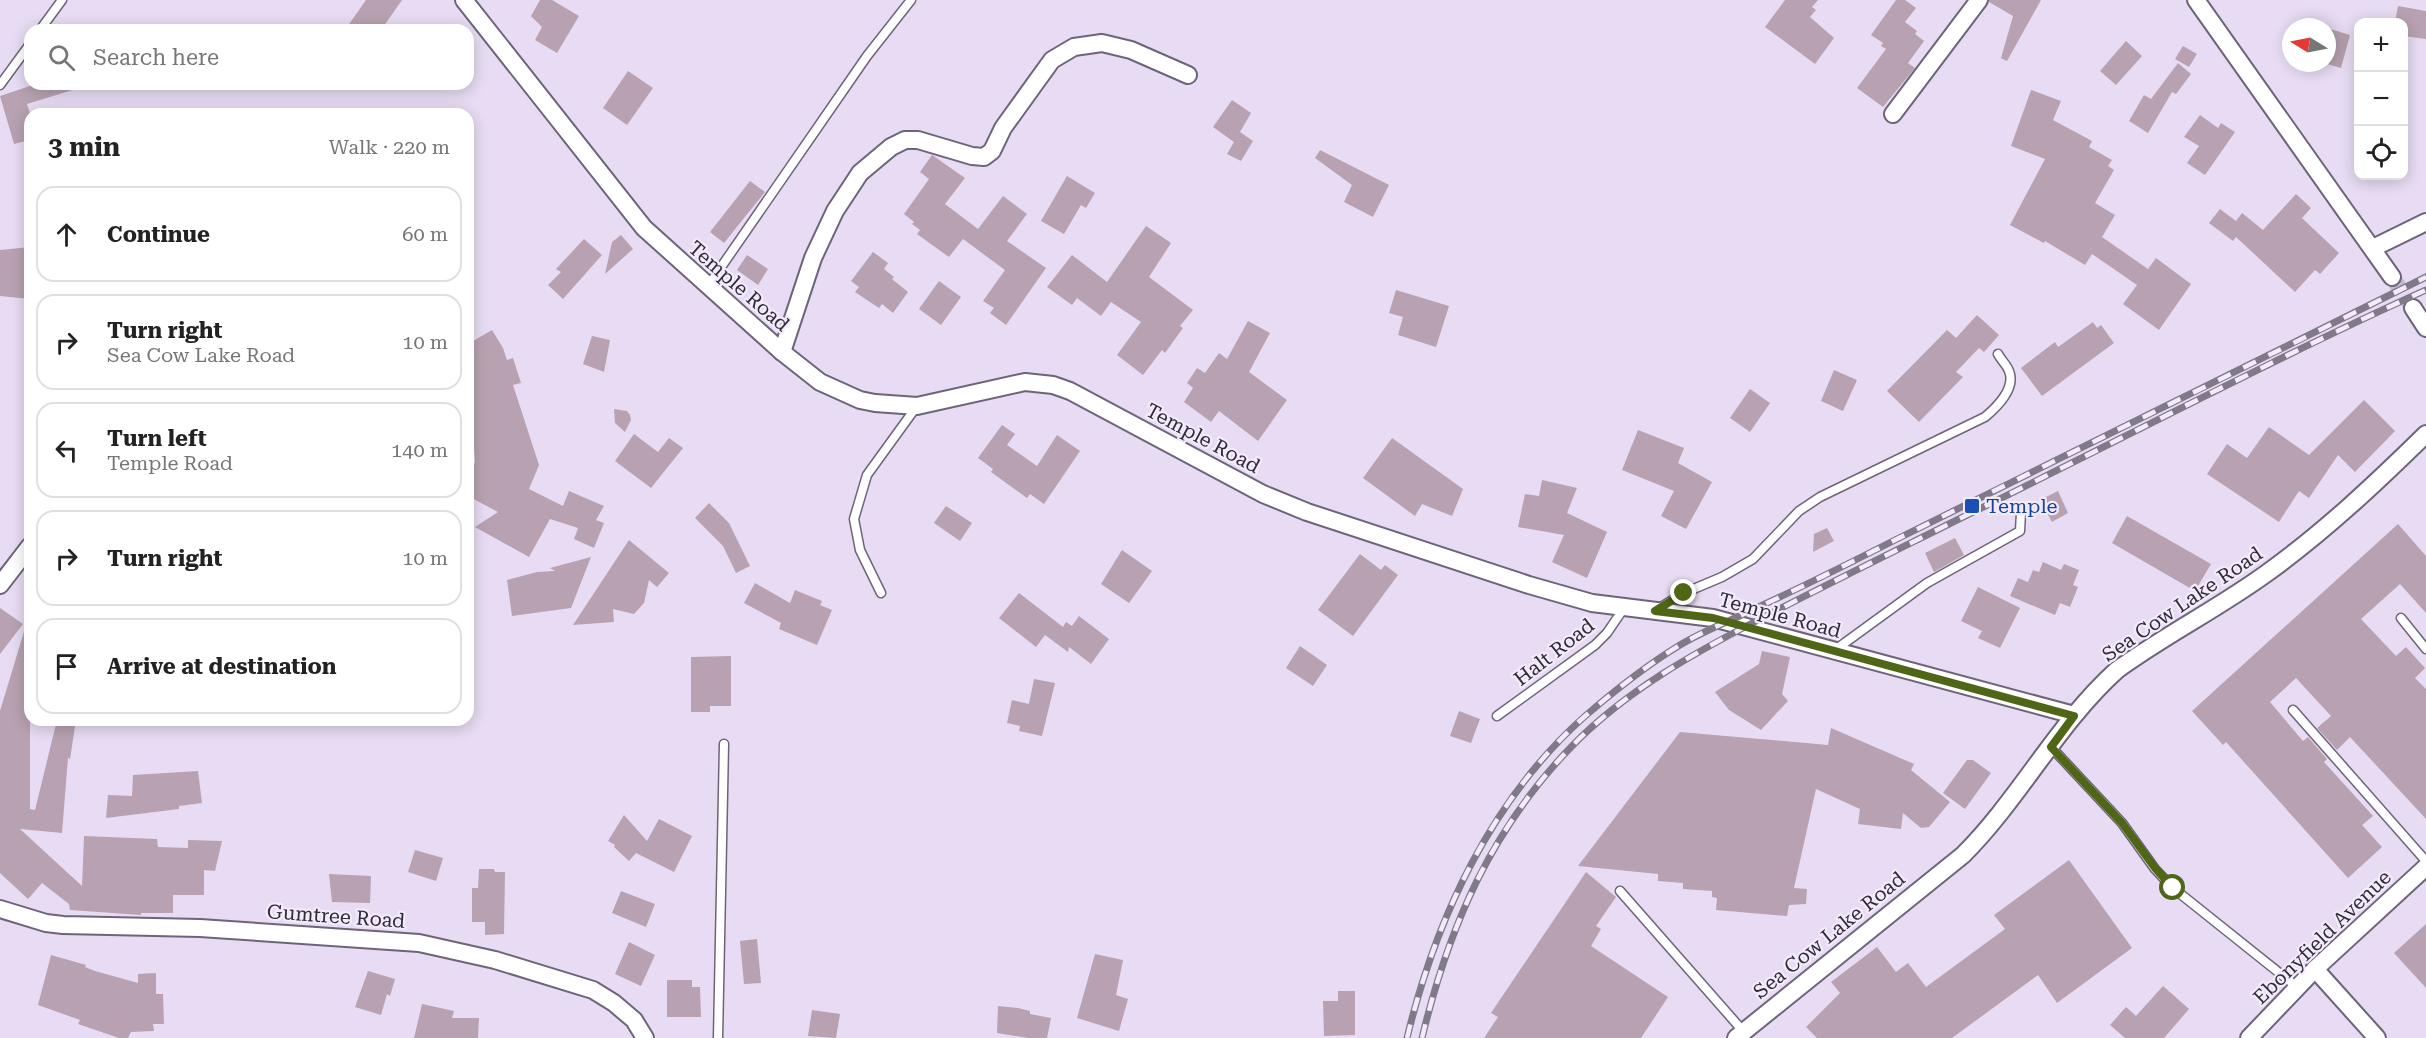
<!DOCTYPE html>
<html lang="en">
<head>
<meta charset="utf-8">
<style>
  :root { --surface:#fff; --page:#f6f6f6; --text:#222; --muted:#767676; --line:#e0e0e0 }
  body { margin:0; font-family:"Roboto Serif",serif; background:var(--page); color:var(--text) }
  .controls { position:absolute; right:18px; top:18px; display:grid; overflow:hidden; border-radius:12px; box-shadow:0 3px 15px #0003 }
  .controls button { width:54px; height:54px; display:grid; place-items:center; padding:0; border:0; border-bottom:2px solid var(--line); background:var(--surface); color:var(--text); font:30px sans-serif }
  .compass { position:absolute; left:2282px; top:18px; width:54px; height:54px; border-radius:50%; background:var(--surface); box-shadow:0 3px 15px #0003; rotate:280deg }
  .stop { position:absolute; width:18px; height:18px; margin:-14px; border:4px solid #4e6616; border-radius:50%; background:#fff }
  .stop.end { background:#4e6616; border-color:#fff; box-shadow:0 2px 6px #0008 }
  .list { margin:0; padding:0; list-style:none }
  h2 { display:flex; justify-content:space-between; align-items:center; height:78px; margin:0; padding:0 24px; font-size:26px }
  h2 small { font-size:20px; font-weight:400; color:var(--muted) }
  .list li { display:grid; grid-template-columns:39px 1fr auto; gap:18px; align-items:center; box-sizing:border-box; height:96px; margin:0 12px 12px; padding:0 12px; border:2px solid var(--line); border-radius:18px }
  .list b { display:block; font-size:22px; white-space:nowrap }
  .list p { margin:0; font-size:20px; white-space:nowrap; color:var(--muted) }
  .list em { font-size:20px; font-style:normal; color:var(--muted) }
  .icon { flex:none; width:33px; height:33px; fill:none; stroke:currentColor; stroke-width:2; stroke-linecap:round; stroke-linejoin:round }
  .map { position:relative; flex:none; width:2426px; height:1038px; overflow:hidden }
  .search { position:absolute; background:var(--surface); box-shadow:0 3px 15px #0003; left:24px; top:24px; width:450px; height:66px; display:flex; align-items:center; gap:15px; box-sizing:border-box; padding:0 21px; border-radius:18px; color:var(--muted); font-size:22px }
  .panel { position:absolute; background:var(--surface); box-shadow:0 3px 15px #0003; left:24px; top:108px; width:450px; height:618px; border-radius:18px }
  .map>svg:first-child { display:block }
</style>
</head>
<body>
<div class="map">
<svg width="2426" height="1038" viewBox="0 0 2426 1038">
  <rect width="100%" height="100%" fill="#e7dcf3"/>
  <!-- building -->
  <g fill="#b8a2b1">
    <polygon points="366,0 402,0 381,30 345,30"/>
    <polygon points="540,0 552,0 579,16 557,53 535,40 542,27 531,16"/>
    <polygon points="1785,0 1818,0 1812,7 1816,10 1810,17 1834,38 1815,64 1765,27"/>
    <polygon points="1896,0 1905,0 1916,8 1905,22 1917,31 1915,34 1924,41 1908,63 1915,68 1883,107 1857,88 1886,49 1881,46 1883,43 1871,35"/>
    <polygon points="1989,0 2041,0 2007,61 2001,58 2013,16 1989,2"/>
    <polygon points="2398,6 2426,11 2426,39 2403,36 2403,22 2395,22"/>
    <polygon points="2327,28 2350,35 2341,68 2327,64"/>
    <polygon points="2126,41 2142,56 2116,85 2100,71"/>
    <polygon points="2183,46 2197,54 2189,67 2175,59"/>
    <polygon points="2178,63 2191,74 2176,94 2172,92 2148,133 2129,121 2144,95 2151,99"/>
    <polygon points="628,71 653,88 627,125 603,108"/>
    <polygon points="36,84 78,84 79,88 27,104 30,113 30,140 14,144 0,96"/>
    <polygon points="2031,90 2061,101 2053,120 2092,141 2089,147 2112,160 2108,166 2114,170 2095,203 2115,215 2102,237 2148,269 2156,258 2191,284 2159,330 2123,304 2137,285 2092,254 2085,265 2045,241 2044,243 2010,225 2045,159 2011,146"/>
    <polygon points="1232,100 1251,113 1240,132 1253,141 1241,161 1227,154 1234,142 1213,127"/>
    <polygon points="2200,115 2218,128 2221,123 2235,132 2205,175 2187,163 2199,146 2184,137"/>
    <polygon points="1320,150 1389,185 1373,217 1344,202 1352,185 1315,158"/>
    <polygon points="932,155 965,178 945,204 978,229 1003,196 1027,214 1007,241 1046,268 1006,325 990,313 994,308 983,301 1005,270 963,239 949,257 917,234 920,230 912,224 914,222 904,214 929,179 920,172"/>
    <polygon points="1067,176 1095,193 1086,208 1081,205 1064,234 1041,221"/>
    <polygon points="750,181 765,192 724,243 710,232"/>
    <polygon points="2296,194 2311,208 2302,218 2339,253 2320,274 2315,270 2295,292 2236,237 2233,241 2209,223 2220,209 2236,221 2242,213 2263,230"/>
    <polygon points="1146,226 1171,243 1149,277 1193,310 1180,326 1183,328 1165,353 1162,350 1143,375 1117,355 1141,322 1111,302 1101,316 1077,298 1072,305 1047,287 1072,255 1107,282"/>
    <polygon points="621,235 633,249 605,274 612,242"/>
    <polygon points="584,239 602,255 563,299 548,285 561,272 556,269"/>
    <polygon points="30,247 30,299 0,296 0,250"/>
    <polygon points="873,252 888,263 884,269 894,277 892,279 908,292 893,313 882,304 879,308 855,292 859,287 851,281"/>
    <polygon points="747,255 768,269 758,285 737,270"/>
    <polygon points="939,281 961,297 941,325 919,309"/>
    <polygon points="1396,290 1449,306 1436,347 1398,335 1403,317 1389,313"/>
    <polygon points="1977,315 1999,335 1984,352 1979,348 1956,372 1963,377 1919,422 1887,391 1947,330 1956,338"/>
    <polygon points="1248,321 1270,333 1249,372 1287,400 1258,441 1219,411 1211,422 1184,402 1193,388 1187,383 1197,368 1205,373 1219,353 1227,359"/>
    <polygon points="2093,322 2097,328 2101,325 2114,343 2042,396 2021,368 2055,342 2058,347"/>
    <polygon points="492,330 503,348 507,360 513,358 521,383 513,385 539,465 529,489 563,506 569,491 604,506 596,520 604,523 594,548 574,539 578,528 550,519 529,557 475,527 498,512 468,496 468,480 475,462 473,435 468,436 468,344"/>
    <polygon points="592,336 610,340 604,372 583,364"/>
    <polygon points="1834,370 1857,380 1843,411 1821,401"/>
    <polygon points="1750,389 1770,403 1750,432 1730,418"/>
    <polygon points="2364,400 2395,431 2355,472 2338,455 2309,498 2299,491 2279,522 2207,474 2227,444 2247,458 2269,427 2309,455"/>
    <polygon points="614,409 627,411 630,415 631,420 625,432 615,423"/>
    <polygon points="1002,425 1015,434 1007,445 1037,466 1057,435 1080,451 1044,504 1030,494 1027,498 991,472 993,469 978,458"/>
    <polygon points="1638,430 1684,448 1678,463 1712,482 1686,529 1661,516 1674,491 1622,470"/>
    <polygon points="634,434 658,452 669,438 683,448 651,488 615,461"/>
    <polygon points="1392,438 1463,489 1452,516 1422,504 1415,516 1363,478"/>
    <polygon points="1542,480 1577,488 1567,513 1607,532 1587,578 1552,562 1564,535 1518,527 1525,494 1539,496"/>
    <polygon points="2058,491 2068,513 2052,522 2040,500"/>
    <polygon points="709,503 729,523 750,566 736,573 723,546 695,518"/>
    <polygon points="946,506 972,523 960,541 934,523"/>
    <polygon points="2127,516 2211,564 2195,591 2112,543"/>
    <polygon points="2398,524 2426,556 2426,613 2400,584 2361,619 2396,656 2406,647 2425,668 2415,678 2426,689 2426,819 2350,737 2337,750 2317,728 2331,716 2296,678 2270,702 2303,741 2308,737 2327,759 2324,762 2373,816 2362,825 2382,847 2348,878 2226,742 2223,745 2192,711"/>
    <polygon points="1827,528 1834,541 1813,552 1814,534"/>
    <polygon points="1955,538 1964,555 1934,572 1925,553"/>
    <polygon points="629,540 669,573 657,587 649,580 644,603 634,614 613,609 614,622 573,625"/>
    <polygon points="1122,550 1152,571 1129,603 1101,584"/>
    <polygon points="1360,554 1381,570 1385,565 1398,575 1353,636 1318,610"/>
    <polygon points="591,557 571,608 512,616 507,580 537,572 555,571 550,568"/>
    <polygon points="2043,562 2061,570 2064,564 2079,570 2073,585 2078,587 2070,607 2060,603 2055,615 2010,596 2018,578 2028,582 2033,570 2039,572"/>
    <polygon points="755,583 790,603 795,590 822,601 820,605 832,610 817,645 779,629 781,623 744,603"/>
    <polygon points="1978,587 2020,608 2000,648 1978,638 1982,631 1961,621"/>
    <polygon points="1019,593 1063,627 1066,622 1072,626 1079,616 1109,639 1091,664 1069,647 1068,652 1045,635 1036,647 999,618"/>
    <polygon points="0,608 23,624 0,654"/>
    <polygon points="26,625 30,626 30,689 26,698 30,700 30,809 35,810 57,720 76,720 70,759 68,758 62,833 20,829 82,886 84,836 157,839 158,847 188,848 188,840 222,841 215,871 204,870 204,895 173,895 173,913 141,913 141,915 70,910 69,904 42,883 28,899 0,873 0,711"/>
    <polygon points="1300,646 1327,665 1313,686 1286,668"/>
    <polygon points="1762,651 1790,657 1782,694 1788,701 1761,730 1729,710 1715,692 1759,664"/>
    <polygon points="731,656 731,706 710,706 710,712 691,712 691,657"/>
    <polygon points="1034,679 1055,683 1042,736 1019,731 1020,726 1007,723 1012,700 1029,704"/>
    <polygon points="1459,711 1480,719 1471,743 1450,736"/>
    <polygon points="1831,728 1914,764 1911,770 1950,802 1929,827 1921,828 1903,813 1901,829 1858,824 1860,809 1816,789 1794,888 1807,889 1806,904 1789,905 1787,916 1716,910 1717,898 1712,897 1712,891 1683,889 1683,883 1658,881 1658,874 1578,866 1680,732 1828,745"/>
    <polygon points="1967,760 1973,760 1991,773 1965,809 1943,793"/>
    <polygon points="198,771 202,803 179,806 179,809 106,818 108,795 132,796 133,775"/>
    <polygon points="624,815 647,841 659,819 692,836 674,872 636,853 629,861 614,847 615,845 608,841"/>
    <polygon points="415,850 443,858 436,881 408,872"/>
    <polygon points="2069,860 2132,948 2057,1003 2038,975 1952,1038 1817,1038 1806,1027 1840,993 1831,982 1877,947 1896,972 1908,963 1926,987 2005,929 1994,915"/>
    <polygon points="479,869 494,869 495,872 505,872 504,934 485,935 485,922 472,922 472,888 478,888"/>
    <polygon points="1586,872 1616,897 1596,926 1601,929 1591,946 1668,997 1641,1038 1484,1038 1498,1017 1491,1013"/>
    <polygon points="329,874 371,876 370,903 332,902"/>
    <polygon points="621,891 655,904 646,927 612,913"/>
    <polygon points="2426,924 2426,988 2394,953"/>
    <polygon points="757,939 761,983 744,984 740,941"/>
    <polygon points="629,942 655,955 641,986 615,974"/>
    <polygon points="1095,954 1123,960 1116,995 1128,999 1119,1031 1077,1018"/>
    <polygon points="51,955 86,965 85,967 95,971 138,983 138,974 156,973 156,994 163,994 164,1024 153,1024 154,1031 131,1032 128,1038 119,1038 78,1024 80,1020 38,1005"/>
    <polygon points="368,971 395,979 390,996 387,994 381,1015 355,1007"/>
    <polygon points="667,980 692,980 692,987 700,987 701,1017 667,1017"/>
    <polygon points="2163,986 2189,1009 2164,1038 2125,1038 2110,1025 2126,1007 2136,1016"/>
    <polygon points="1338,991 1355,991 1355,1035 1324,1036 1323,1001 1338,1001"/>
    <polygon points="422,1004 454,1011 452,1018 479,1018 478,1038 414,1038"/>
    <polygon points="998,1006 1018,1008 1030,1011 1030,1014 1051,1018 1047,1038 1028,1038 997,1033"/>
    <polygon points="812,1010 840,1014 836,1038 808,1036"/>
  </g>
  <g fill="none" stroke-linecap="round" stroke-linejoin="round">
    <!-- minor-tunnel -->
    <polyline stroke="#c2b9cd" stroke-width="16" stroke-dasharray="16 8" stroke-linecap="butt" points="2392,277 2413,308"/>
    <defs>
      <g id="service">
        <polyline points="40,30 62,0"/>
        <polyline points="0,85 30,44"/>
        <polyline points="708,286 867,56 911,0"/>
        <polyline points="881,593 860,550 854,519 867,475 917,406"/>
        <path d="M 1658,609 L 1684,593 L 1722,577 L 1753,559 L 1799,511 L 1820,497 L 1985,417 C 1997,407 2016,388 2009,371 C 2007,365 2001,360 1998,354"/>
        <polyline points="2401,618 2426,649"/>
        <polyline points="1835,650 1927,583 2020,531 2021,512"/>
        <polyline points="2293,710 2426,861"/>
        <polyline points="1497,716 1595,645 1607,633 1624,608"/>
        <polyline points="2051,747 2122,823 2155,869 2173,888 2297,987"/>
        <polyline points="1620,891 1743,1031"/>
        <polyline points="718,1038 724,744"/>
      </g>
      <g id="minor">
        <polyline points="464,0 644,228 782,352 820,382 860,400 875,403 917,406 1025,382 1053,385 1070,391 1263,494 1307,512 1529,585 1592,603 1713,618 2074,715"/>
        <polyline points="2196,0 2392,277"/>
        <polyline points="1893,114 1979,0"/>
        <polyline points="2373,248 2426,222"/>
        <polyline points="2413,308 2426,328"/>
        <polyline points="782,352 813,258 835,211 860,173 891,147 905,140 918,140 972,156 984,157 992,151 1003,128 1052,60 1074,47 1102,43 1131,50 1188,75"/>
        <polyline points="0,585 30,546"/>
        <polyline points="0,909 46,923 63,925 200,928 419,943 495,960 593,990 614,1003 634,1020 645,1038"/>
        <polyline points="2315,969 2377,1038"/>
        <path d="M 1736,1038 L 1963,855 C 2020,798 2057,724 2117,670 C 2165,635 2219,608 2267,573 C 2324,532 2375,484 2426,434"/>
        <polyline points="2249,1038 2315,969 2426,867"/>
      </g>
    </defs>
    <!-- service casing -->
    <use href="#service" stroke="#6e6479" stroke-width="11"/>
    <!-- minor casing -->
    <use href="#minor" stroke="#6e6479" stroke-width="20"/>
    <!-- service -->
    <use href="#service" stroke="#fff" stroke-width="8"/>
    <!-- minor -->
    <use href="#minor" stroke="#fff" stroke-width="16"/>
    <defs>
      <g id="rail">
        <path d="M 1407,1038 C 1436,918 1491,800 1584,717 C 1614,691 1647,665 1680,645 C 1703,631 1728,622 1752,610 C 1800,588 1848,564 1895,540 C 2072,452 2250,365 2426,277"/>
        <path d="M 1422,1038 C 1449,926 1491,829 1573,745 C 1627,690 1694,653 1762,618 C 1830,583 1899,549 1967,515 C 2120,440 2271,360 2426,290"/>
      </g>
    </defs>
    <!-- rail casing -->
    <use href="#rail" stroke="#807988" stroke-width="7"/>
    <!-- rail -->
    <use href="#rail" stroke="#f3eafd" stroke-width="4.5" stroke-dasharray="14" stroke-linecap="butt"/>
  </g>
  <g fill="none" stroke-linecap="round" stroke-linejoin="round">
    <!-- route -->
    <polyline stroke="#4e6616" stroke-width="8" points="1684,593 1655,611 1713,618 2074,716 2051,747 2122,823 2155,868 2173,888"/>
  </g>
  <!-- markers -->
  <rect fill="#1a4fb4" stroke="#f3eafd" stroke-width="2" x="1964" y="498" width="16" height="16" rx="3"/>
  <g text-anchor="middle" stroke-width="4.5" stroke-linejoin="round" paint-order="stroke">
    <!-- street labels -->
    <g font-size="20" fill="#2f2b34" stroke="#f3eafd">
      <text transform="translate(739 286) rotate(41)" y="7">Temple Road</text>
      <text transform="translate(1203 438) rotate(28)" y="7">Temple Road</text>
      <text transform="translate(2182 604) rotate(-34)" y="7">Sea Cow Lake Road</text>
      <text transform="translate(1780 615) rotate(15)" y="7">Temple Road</text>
      <text transform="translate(1554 652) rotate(-38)" y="7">Halt Road</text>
      <text transform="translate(336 916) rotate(4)" y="7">Gumtree Road</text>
      <text transform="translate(1829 935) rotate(-39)" y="7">Sea Cow Lake Road</text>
      <text transform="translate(2322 937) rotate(-44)" y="7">Ebonyfield Avenue</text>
    </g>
    <!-- transit labels -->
    <g font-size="20" fill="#164399" stroke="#f3eafd" text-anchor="start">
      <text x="1986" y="513">Temple</text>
    </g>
  </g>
</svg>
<div class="controls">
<button>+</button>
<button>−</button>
<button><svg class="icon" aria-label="locate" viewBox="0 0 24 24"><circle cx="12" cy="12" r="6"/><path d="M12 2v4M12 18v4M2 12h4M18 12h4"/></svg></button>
</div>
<svg class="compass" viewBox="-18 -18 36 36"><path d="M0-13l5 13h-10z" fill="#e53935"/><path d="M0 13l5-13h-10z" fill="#767676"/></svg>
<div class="stop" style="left:2173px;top:888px"></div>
<div class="stop end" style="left:1684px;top:593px"></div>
<div class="search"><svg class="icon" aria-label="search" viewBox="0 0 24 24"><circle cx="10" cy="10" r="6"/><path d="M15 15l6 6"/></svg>Search here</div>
<section class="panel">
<h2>3 min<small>Walk · 220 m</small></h2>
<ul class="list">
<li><svg class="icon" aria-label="ahead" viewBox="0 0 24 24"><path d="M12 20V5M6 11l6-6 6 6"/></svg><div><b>Continue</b></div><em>60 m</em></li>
<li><svg class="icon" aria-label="right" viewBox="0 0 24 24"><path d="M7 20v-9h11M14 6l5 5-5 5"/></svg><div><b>Turn right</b><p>Sea Cow Lake Road</p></div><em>10 m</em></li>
<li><svg class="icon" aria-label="left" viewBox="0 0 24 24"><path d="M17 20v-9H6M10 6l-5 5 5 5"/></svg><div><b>Turn left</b><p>Temple Road</p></div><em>140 m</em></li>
<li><svg class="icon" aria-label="right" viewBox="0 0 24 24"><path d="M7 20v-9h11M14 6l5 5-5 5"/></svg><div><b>Turn right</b></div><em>10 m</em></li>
<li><svg class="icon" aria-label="arrive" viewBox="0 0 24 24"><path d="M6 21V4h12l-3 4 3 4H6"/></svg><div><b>Arrive at destination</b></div></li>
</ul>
</section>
</div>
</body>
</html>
